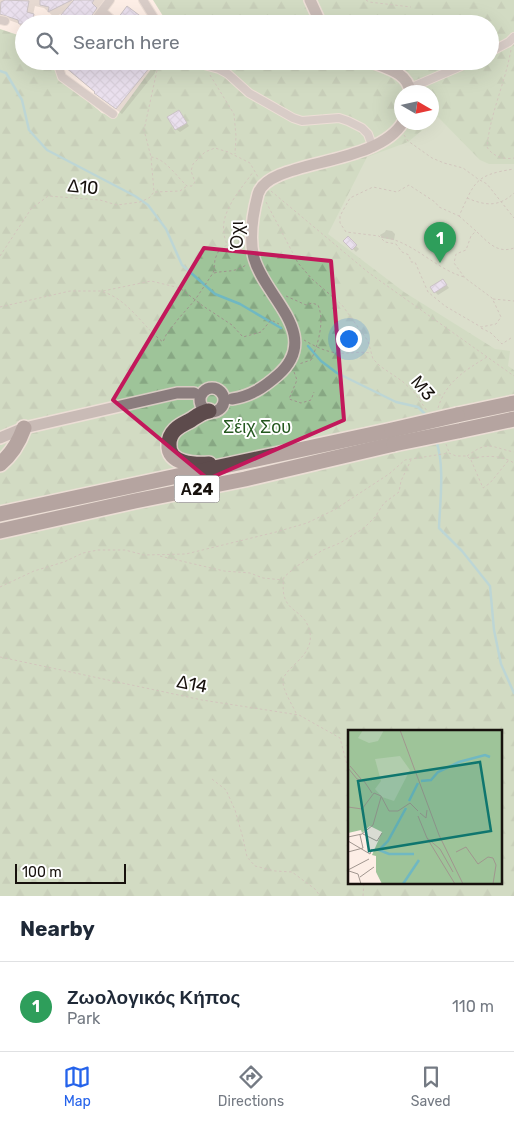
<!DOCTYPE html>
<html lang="en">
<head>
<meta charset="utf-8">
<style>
  :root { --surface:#fff; --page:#f6f6f7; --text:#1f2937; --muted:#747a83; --line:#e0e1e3; --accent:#2563eb }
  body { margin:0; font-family:Rubik,sans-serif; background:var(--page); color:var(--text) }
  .compass { position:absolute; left:394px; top:85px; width:45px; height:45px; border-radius:50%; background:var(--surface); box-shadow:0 5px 20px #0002; rotate:99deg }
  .scale { position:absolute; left:15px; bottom:12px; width:111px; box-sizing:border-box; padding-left:5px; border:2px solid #17110d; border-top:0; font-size:14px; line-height:18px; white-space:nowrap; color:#17110d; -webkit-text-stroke:4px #fff; paint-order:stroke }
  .you { position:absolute; left:348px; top:338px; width:18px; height:18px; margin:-12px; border:4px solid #fff; border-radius:50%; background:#1a73e8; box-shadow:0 0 0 8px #1a73e833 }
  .badge { display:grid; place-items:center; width:32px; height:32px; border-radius:50%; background:var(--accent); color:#fff; font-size:16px; font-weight:700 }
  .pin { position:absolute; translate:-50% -41px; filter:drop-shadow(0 1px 2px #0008) }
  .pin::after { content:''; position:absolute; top:26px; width:18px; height:15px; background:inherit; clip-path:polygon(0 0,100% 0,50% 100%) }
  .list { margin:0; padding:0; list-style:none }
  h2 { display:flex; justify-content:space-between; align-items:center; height:65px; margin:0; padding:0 20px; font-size:21px }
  h2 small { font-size:16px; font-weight:400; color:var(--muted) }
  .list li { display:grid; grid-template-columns:32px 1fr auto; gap:15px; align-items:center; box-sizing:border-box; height:90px; padding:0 20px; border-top:1px solid var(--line) }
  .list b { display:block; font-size:19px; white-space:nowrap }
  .list p { margin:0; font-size:16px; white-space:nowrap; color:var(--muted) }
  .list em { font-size:16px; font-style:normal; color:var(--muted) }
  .icon { flex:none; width:28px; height:28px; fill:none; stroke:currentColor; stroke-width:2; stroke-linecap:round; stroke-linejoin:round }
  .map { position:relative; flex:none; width:514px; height:896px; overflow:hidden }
  .search { position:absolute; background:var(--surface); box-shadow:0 5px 20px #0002; left:15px; right:15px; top:15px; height:55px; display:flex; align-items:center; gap:12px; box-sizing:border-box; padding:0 18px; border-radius:28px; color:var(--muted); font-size:19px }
  .sheet { height:155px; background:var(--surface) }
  nav { display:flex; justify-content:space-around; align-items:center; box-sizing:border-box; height:70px; border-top:1px solid var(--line); background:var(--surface); font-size:14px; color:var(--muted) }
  nav a { display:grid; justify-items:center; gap:2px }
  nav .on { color:var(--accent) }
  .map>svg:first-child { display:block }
</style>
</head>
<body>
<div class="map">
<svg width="514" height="896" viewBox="0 0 514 896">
  <defs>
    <pattern id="forest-firs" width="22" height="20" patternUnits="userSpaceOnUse" patternTransform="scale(1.25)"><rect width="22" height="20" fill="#9ec499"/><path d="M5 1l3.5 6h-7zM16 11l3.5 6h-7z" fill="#87a783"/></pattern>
    <pattern id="building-cross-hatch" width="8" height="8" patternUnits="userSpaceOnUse" patternTransform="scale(1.25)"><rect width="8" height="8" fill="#d2cef9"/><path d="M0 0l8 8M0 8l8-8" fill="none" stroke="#b4b0d4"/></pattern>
  </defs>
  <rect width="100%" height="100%" fill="#fdeee6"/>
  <!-- forest -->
  <path fill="url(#forest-firs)" fill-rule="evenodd" d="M 153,0 L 514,0 L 514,896 L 0,896 L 0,29 L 18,35 L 19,55 L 24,56 L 24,61 L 56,62 L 57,75 L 102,113 L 116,117 L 157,61 L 490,61 L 490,24 L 168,24 ZM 402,92 L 432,92 L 432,122 L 402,122 ZM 349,731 L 500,731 L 500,882 L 349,882 Z"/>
  <!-- park -->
  <polygon fill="#b1cdad" points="438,117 480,160 489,164 514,164 514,370 508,366 510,351 495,349 404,292 328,234 367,157 408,142"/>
  <!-- shadow -->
  <g fill="#0003">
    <polygon points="0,0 112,0 95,24 55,24 65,12 54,17 44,8 35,6 33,15 39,21 40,24 24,24 24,52 21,49 20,24 0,17"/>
    <polygon points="54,61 104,61 102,64 112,72 121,61 154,61 157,65 155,73 122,114 102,99 69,61 65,61 62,65"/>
    <polygon points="433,105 438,114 432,119 432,107"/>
    <polygon points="181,114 189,126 180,132 176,129"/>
    <polygon points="386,230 392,231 395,234 394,240 382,238 380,235 385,232"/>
    <polygon points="348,238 359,249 356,252 345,241"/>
    <polygon points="443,280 449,288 438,295 435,292"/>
  </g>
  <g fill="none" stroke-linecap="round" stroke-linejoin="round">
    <!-- stream -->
    <g stroke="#70b8c2" stroke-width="2.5">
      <polyline points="0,71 6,73 22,100 29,130 47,150 135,196 148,205 166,229 182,265 215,294 240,304 281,328"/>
      <polyline points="308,346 321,361 337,373 396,402 418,407 427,416"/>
      <path d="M 436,440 C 445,466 440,501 439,528 L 462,551 L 490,586 L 494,630 L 501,664 L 514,693"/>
    </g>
  </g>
  <!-- building -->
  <g fill="url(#building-cross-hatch)" stroke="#8e8d9d">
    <polygon points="5,0 29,1 27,12 34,14 32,24 19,24 18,20 0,14 1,2"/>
    <polygon points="40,0 72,0 48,12 49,7 40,5"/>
    <polygon points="74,0 94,0 92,3 97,8 86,24 53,24"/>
    <polygon points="127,6 151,24 122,24 118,18"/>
    <polygon points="68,61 101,61 112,70 119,61 151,61 150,67 116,109 94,93 95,92 65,67"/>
    <polygon points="179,110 187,123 175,130 167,117"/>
    <polygon points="348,236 357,245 352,250 343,241"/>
    <polygon points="443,279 447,285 434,293 430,287"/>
  </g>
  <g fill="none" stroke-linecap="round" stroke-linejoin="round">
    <defs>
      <g id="street">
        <polyline points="143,0 158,24"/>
        <polyline points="102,11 117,24"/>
        <polyline points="0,20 5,21"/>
        <polyline points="92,24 110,0"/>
        <polyline points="490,52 509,42 514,37"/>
        <polyline points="62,61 59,68 62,77 113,114"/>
        <polyline points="189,61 219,69 228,74 249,93 293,118 302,121 339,118 348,121 362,128 368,134 373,148"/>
        <polyline points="410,88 473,61"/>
      </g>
      <g id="secondary">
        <polyline points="310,0 321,24"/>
        <path d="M 369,61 C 385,68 408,72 410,92"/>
        <circle cx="212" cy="400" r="12"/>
        <path d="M 232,399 C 251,396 263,388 278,375 C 323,335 265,298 254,258 C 249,239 253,213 258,194 C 268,159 377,167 403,122"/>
        <polyline points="0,438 24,428 177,393 194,393"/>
      </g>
      <g id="highway">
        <polyline points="457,415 514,403"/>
        <polyline points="458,431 514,419"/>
        <path d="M 0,464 C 12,454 19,442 24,428"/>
        <path d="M 209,464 C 195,465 167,464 169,444 C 169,438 171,434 175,430 C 180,425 186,423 191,420 C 197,416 202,412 209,411"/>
        <polyline points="0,514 392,430"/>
        <polyline points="0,531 135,501 245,479 394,444"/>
      </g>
    </defs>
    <!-- street casing -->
    <use href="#street" stroke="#d8cbc3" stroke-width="10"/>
    <!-- secondary casing -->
    <use href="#secondary" stroke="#d8cbc3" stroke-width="14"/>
    <!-- highway casing -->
    <use href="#highway" stroke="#d8cbc3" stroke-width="18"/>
    <!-- path -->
    <g stroke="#9e938d" stroke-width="1" stroke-dasharray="2.5 2.5" stroke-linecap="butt">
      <polyline points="366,0 369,2 411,7"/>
      <path d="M 511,50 C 505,83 490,114 487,147 C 492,156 504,160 514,158"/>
      <polyline points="210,75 234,114 236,136 235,154"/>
      <polyline points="404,135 408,141 432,158 444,163 463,168 478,179 487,184 514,218"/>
      <path d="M 151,157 C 165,158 177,177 187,186 L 192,186 L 195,182 L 191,171 L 193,164 L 205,152 L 215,148 L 228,152 L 250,163 L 258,177"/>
      <polyline points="271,191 369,273 514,376"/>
      <polyline points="155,192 180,191 187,186"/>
      <path d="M 467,198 C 486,206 499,207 514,193"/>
      <polyline points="266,202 298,263 312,279 342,305 368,341 373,359 380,366 402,381 414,392 427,411"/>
      <path d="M 459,216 L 476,231 L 471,236 L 466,250 L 456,254 L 454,263 L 465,278 L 492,298 L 501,317 L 496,324 L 481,327 L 445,306 L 428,292 L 415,262 L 411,262 L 409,255 L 402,252 L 396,244 L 385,242 L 379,236 L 346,232 L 340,223 L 340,216 L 350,198 L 373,187 L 397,192 L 409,185 L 435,202 L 439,207 L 459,216 C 475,182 474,175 514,169"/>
      <path d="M 477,232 C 488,242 497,254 514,248"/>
      <path d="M 381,237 C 412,240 435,269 464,277"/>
      <polyline points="0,256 31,209 48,196 100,200 117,205 140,202 149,198 154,192 151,157 144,130 159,61"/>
      <path d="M 214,273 C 227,270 234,273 246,265"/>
      <path d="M 103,292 C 128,299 143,327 163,342 L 166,335 L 179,318 L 195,300 L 213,273 L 214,270 L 215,259 L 219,250 L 227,245 C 226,241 224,237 224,233 C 220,211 242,188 253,172"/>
      <path d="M 286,296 L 306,305 L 312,303 L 318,305 C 325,321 318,345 311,360 L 299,364"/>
      <polyline points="493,299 514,301"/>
      <polyline points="0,307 70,291 103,291 151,281 180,288 203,306 232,325 243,337 261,332 271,320 279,324"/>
      <polyline points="481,328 491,333 502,344 511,338"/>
      <path d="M 304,340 C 314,346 326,352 338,353 C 349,354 359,351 370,353"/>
      <polyline points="294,372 297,380 289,399 301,403 311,400 314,392"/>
      <polyline points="419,398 425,395 441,395"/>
      <path d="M 438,408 C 446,382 464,371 487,357"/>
      <polyline points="446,444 449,452"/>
      <path d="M 467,456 C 489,440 490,447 514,452"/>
      <polyline points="471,460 483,488 490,483 508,461"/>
      <polyline points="160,556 224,571 250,573 263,578 283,580"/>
      <path d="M 0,587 L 34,571 L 64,562 L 83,553 L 98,550 L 125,550 L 144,555 L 186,554 L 276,532 L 307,523 L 334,510 L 389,474 L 405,460 L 449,453 L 456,456 L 467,456 L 470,459 C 485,455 501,455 514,463"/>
      <polyline points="0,657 202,700 299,715 340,738 349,772"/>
      <path d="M 296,713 C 293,706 282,689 283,681 C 284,667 314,657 310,633 C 305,605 278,616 284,577 L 297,566 L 323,550 L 340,543 L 364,528 L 375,517 L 384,503 L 399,492 L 401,481 L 411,460"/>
      <polyline points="212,779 226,790 235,810 243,838 247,857 255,866 275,871 292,872 315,889 320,896"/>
      <polyline points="363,896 364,882"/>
    </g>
    <!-- street -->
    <use href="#street" stroke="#aca2a3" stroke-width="8"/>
    <!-- secondary -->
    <use href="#secondary" stroke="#8a7c7d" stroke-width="11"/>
    <!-- highway -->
    <use href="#highway" stroke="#5d4b4c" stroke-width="15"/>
    <defs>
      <g id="highway-bridge">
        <polyline points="392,430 457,415"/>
        <polyline points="394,444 458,431"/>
      </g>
    </defs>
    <!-- highway-bridge casing -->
    <use href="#highway-bridge" stroke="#d8cbc3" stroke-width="18" stroke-linecap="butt"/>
    <!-- highway-bridge -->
    <use href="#highway-bridge" stroke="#5d4b4c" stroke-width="15"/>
  </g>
  <!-- marked area -->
  <path d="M0 0H514V896H0ZM 204,248 L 331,261 L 344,420 L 208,479 L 113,400 Z" fill="#fdeee6" fill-opacity=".55" fill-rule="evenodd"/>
  <path fill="none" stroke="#c2185b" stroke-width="4" stroke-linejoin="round" d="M 204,248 L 331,261 L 344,420 L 208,479 L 113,400 Z"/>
  <g text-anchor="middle" stroke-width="4" stroke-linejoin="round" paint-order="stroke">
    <!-- shield labels -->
    <rect fill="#fff" stroke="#5d5856" stroke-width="1" x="174.5" y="475.5" width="45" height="27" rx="4"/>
    <g font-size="16" font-weight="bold" fill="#17110d">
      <text x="197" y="495">Α24</text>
    </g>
    <!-- street labels -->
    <g font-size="18" fill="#17110d" stroke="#fff">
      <text transform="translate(83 187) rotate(5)" y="6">Δ10</text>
      <text transform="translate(237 235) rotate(-90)" y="6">Όχι</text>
      <text transform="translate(423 388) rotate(50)" y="6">Μ3</text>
      <text transform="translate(192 684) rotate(11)" y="6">Δ14</text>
    </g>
    <!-- park labels -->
    <g font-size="18" fill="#24581f" stroke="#fff">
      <text x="257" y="433">Σέιχ Σου</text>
    </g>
  </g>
  <!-- overview -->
  <g transform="translate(348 730)">
    <rect width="154" height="154" fill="#fdeee6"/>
    <path d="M 0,0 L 154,0 L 154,154 L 34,154 L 28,142 L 28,126 L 24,125 L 34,102 L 22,96 L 14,103 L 13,100 L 0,103 Z" fill="#9ec499"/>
    <path d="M 15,0 L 36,0 L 30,11 L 21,13 L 10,8 ZM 52,26 L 62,40 L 46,71 L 34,67 L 27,59 L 33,51 L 27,29 Z" fill="#b1cdad"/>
    <path fill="none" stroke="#70b8c2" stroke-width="2.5" d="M 73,51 L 83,50 L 90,42 L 111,32 L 137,25 L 142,27M 61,71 L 70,53M 58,78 L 40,111 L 31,120 L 41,124 L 66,124M 55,154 L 71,130"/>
    <path fill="none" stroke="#a1968f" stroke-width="1" d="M 52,0 L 91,105 L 115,154M 2,36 L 13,49M 0,38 L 9,49 L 16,51 L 24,63M 0,77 L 14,79 L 26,63 L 33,66 L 41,81 L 50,81 L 62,73 L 70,81M 72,83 L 78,88 L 79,80M 70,86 L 79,108 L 107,154M 15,104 L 29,111 L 34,103M 0,107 L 14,104 L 25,95 L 33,67M 79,108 L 92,119 L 105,142M 0,111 L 22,124 L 24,119M 0,122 L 15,118 L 12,105M 108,122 L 118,117 L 130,134 L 140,127 L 145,128 L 148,135 L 145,154M 0,140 L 21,129M 1,141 L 10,144 L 13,154M 12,147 L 26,137"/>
    <path fill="#0f766e" fill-opacity="0.15" stroke="#0f766e" stroke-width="2.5" d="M 132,32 L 143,101 L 21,121 L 10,51 Z"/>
    <rect width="154" height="154" fill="none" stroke="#17110d" stroke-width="2.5"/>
  </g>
</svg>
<svg class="compass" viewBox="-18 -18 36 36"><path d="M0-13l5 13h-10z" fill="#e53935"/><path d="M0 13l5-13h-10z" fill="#747a83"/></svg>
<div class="scale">100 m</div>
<div class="you"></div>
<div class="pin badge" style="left:440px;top:263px;background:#2e9e5b">1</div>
<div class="search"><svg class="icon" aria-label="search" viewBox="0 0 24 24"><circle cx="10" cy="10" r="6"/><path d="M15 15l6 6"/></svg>Search here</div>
</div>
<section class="sheet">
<h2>Nearby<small></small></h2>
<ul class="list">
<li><span class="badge" style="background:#2e9e5b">1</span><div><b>Ζωολογικός Κήπος</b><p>Park</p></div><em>110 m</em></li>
</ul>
</section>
<nav>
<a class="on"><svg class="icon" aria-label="map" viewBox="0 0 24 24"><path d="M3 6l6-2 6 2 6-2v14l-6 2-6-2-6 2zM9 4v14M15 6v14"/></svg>Map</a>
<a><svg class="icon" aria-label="directions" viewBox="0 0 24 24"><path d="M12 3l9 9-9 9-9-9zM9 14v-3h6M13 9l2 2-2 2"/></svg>Directions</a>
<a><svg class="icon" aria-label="saved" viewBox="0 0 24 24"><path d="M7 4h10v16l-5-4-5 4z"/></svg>Saved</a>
</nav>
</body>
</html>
